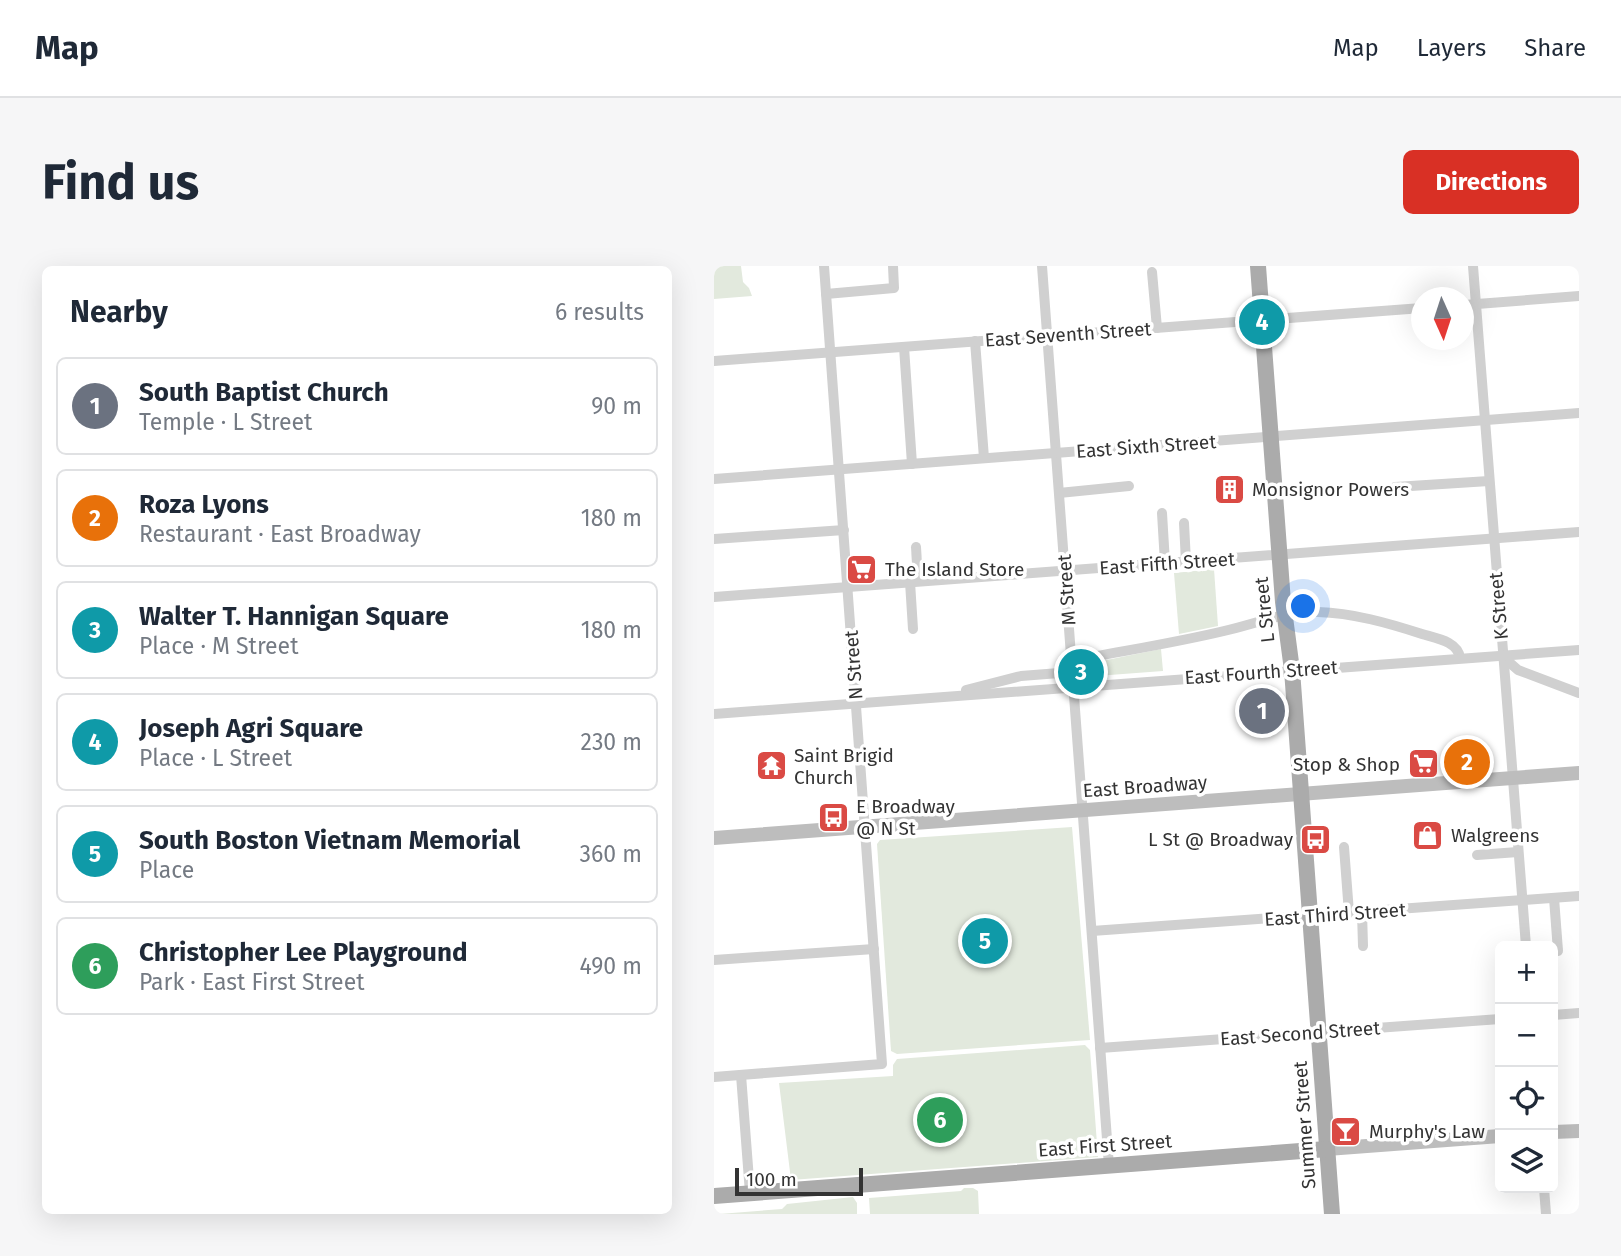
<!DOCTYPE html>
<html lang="en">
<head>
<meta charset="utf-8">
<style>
  :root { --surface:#fff; --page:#f6f6f7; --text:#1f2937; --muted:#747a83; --line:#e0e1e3; --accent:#d93025 }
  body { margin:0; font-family:"Fira Sans",sans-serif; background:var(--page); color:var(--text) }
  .controls { position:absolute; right:21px; bottom:21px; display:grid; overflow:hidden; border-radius:10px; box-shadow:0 7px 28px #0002 }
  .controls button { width:63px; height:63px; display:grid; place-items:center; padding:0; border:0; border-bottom:2px solid var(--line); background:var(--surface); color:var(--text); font:35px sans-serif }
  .compass { position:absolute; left:697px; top:21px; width:63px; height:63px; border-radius:50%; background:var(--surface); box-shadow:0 7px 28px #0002; rotate:177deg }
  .scale { position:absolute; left:21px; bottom:18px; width:128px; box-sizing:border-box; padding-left:7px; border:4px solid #333; border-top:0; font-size:19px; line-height:24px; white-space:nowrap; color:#333; -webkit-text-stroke:5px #fff; paint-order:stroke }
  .you { position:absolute; left:590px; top:341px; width:24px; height:24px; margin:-18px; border:5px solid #fff; border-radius:50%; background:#1a73e8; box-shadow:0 0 0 10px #1a73e833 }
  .badge { display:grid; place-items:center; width:46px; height:46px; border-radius:50%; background:var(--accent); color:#fff; font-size:23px; font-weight:700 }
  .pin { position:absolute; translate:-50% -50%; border:4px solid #fff; box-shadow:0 2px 7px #0006 }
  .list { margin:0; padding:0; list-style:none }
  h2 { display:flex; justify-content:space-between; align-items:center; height:91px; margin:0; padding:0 28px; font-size:30px }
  h2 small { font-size:23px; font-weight:400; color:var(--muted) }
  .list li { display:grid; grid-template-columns:46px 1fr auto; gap:21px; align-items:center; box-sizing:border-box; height:98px; margin:0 14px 14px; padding:0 14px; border:2px solid var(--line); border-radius:10px }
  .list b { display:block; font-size:26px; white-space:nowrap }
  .list p { margin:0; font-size:23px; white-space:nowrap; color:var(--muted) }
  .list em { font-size:23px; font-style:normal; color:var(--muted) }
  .icon { flex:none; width:38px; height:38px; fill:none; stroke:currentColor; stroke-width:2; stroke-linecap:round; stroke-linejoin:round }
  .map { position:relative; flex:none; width:865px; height:948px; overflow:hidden; border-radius:10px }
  header { display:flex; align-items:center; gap:42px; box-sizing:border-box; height:98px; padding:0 35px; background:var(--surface); border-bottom:2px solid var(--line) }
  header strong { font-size:33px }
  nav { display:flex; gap:38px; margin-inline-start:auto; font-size:24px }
  .intro { display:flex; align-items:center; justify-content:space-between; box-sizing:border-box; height:168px; padding:0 42px }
  h1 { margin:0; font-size:49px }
  .button { padding:18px 32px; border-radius:10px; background:var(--accent); color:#fff; font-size:24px; font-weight:700 }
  main { display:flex; gap:42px; padding:0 42px }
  aside { flex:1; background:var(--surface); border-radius:10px; box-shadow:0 7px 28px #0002 }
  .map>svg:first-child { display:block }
</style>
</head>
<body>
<header>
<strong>Map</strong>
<nav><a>Map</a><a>Layers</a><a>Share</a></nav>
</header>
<div class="intro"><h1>Find us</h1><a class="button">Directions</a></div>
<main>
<aside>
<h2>Nearby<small>6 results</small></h2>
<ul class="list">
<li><span class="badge" style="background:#6b7280">1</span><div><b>South Baptist Church</b><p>Temple · L Street</p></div><em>90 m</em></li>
<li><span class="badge" style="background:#e8710a">2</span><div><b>Roza Lyons</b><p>Restaurant · East Broadway</p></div><em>180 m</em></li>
<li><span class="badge" style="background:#0f9aa8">3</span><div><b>Walter T. Hannigan Square</b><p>Place · M Street</p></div><em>180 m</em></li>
<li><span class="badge" style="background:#0f9aa8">4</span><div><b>Joseph Agri Square</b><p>Place · L Street</p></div><em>230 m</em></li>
<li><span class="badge" style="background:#0f9aa8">5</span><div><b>South Boston Vietnam Memorial</b><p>Place</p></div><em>360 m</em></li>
<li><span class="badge" style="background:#2e9e5b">6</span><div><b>Christopher Lee Playground</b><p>Park · East First Street</p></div><em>490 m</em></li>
</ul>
</aside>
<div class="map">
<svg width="865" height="948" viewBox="0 0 865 948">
  <rect width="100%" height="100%" fill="#fff"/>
  <!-- green -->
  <g fill="#e2e9dd">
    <polygon points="0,0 27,0 29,16 35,22 38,30 0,33"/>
    <polygon points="500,303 504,360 465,368 460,307"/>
    <polygon points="447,383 449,405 369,411 368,399"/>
    <polygon points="358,561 376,774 183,788 177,785 163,578 166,574"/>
    <polygon points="371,779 376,784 384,891 77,914 65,817 179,810 179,799 183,793"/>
    <polygon points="250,922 259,922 264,925 265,948 156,948 155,932 247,925"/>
    <polygon points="139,931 143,937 143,948 5,948 68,943 73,938"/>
  </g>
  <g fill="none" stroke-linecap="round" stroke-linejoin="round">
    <!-- minor -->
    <g stroke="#d0d0d0" stroke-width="10">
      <polyline points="328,0 395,900"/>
      <polyline points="759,0 812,680"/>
      <polyline points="438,6 443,62"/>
      <polyline points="112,28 180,22 179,0"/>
      <polyline points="750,39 865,30"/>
      <polyline points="261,75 270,192"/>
      <polyline points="190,81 198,198"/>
      <polyline points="0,95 708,42"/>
      <polyline points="0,213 865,147"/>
      <polyline points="681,221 775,215"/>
      <polyline points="345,227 415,220"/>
      <polyline points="448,247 451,297"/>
      <polyline points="470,257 472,296"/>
      <polyline points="0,273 130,264"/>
      <polyline points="202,281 204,315"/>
      <polyline points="196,316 199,363"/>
      <polyline points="0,331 865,266"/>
      <polyline points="788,390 804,404 865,427"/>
      <path d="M 358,395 C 408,385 460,377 510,365 C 541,358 571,345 604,346 C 639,347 674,357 708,368 C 721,372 744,375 746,392"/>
      <polyline points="252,424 307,410 358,406"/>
      <polyline points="0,448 865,384"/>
      <polyline points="630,581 635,647"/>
      <polyline points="763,589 804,586"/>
      <polyline points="840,632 844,685"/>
      <polyline points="648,646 649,680"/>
      <polyline points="378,665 865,630"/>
      <polyline points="0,694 160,683"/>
      <polyline points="839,749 865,747"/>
      <polyline points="386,782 786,753"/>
      <polyline points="27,809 36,927"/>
      <polyline points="0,811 168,798 110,0"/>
      <polyline points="830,922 832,948"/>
    </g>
    <!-- secondary -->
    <g stroke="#bdbdbd" stroke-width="14">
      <polyline points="0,572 865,507"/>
      <polyline points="839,866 865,865"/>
      <polyline points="613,883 786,870"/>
    </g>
    <!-- primary -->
    <g stroke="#ababab" stroke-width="16">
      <polyline points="544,0 569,336 578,404 618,948"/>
      <polyline points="0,930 613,883"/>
    </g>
  </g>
  <!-- icons -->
  <defs>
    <symbol id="building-square" viewBox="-11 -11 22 22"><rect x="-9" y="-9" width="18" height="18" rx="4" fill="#da4a44" stroke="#fff"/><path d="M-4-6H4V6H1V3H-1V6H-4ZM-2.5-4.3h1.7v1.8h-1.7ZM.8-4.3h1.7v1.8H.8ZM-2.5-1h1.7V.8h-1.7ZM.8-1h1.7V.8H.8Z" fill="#fff"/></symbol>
    <symbol id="supermarket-square" viewBox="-11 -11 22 22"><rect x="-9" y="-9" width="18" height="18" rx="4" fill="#da4a44" stroke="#fff"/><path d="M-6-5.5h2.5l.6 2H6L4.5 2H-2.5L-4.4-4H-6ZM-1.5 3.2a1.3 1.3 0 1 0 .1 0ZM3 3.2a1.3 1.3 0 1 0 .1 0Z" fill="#fff"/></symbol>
    <symbol id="temple-square" viewBox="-11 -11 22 22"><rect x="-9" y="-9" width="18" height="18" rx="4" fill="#da4a44" stroke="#fff"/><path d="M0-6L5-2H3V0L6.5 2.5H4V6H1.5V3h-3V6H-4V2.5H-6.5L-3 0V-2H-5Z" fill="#fff"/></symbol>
    <symbol id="bus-square" viewBox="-11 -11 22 22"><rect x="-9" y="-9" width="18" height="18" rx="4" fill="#da4a44" stroke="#fff"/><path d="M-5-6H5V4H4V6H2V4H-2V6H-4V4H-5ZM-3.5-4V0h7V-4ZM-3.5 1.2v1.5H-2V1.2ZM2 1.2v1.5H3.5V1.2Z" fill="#fff"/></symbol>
    <symbol id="shop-square" viewBox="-11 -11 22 22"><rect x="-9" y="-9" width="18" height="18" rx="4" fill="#da4a44" stroke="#fff"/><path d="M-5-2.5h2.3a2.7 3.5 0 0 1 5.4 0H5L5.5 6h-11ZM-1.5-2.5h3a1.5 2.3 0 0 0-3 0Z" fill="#fff"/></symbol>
    <symbol id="bar-square" viewBox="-11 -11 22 22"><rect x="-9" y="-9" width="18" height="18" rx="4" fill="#da4a44" stroke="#fff"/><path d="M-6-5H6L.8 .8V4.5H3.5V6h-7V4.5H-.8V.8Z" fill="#fff"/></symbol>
  </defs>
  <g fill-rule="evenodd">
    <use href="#building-square" x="498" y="206" width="35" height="35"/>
    <use href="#supermarket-square" x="130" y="286" width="35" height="35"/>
    <use href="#supermarket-square" x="692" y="480" width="35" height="35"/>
    <use href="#temple-square" x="40" y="482" width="35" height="35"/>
    <use href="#bus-square" x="102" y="534" width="35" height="35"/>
    <use href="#shop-square" x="696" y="552" width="35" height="35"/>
    <use href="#bus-square" x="584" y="556" width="35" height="35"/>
    <use href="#bar-square" x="614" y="848" width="35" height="35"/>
  </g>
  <g text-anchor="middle" stroke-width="7" stroke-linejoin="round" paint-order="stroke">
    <!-- street labels -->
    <g font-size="19" fill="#333" stroke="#fff">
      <text transform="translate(354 68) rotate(-4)" y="7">East Seventh Street</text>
      <text transform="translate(432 180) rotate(-4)" y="7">East Sixth Street</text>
      <text transform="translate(453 297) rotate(-4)" y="7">East Fifth Street</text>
      <text transform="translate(352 324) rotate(-94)" y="7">M Street</text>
      <text transform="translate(784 340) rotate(-95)" y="7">K Street</text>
      <text transform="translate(550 344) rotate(-96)" y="7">L Street</text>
      <text transform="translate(139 399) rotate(-94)" y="7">N Street</text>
      <text transform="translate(547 406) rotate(-4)" y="7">East Fourth Street</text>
      <text transform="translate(431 520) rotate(-4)" y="7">East Broadway</text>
      <text transform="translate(621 648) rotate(-4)" y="7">East Third Street</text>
      <text transform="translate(586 767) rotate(-4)" y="7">East Second Street</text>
      <text transform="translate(590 859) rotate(-94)" y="7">Summer Street</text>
      <text transform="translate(391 879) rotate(-4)" y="7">East First Street</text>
    </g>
    <!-- poi labels -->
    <g font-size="19" fill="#333" stroke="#fff" text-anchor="start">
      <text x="538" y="230">Monsignor Powers</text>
      <text x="171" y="310">The Island Store</text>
      <text x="80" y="496">Saint Brigid<tspan x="80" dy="22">Church</tspan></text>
      <text x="686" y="505" text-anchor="end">Stop &amp; Shop</text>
      <text x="142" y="547">E Broadway<tspan x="142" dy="22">@ N St</tspan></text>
      <text x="737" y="576">Walgreens</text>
      <text x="579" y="580" text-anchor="end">L St @ Broadway</text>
      <text x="655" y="872">Murphy's Law</text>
    </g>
  </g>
</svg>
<div class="controls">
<button>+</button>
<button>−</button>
<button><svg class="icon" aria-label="locate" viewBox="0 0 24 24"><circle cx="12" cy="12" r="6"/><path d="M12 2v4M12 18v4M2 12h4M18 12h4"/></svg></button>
<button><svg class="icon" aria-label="layers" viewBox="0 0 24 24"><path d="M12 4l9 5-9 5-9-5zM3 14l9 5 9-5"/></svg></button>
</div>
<svg class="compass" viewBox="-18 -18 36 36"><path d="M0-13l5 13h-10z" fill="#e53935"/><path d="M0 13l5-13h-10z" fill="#747a83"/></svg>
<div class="scale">100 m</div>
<div class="you"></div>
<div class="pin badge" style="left:548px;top:445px;background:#6b7280">1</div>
<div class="pin badge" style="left:753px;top:496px;background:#e8710a">2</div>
<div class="pin badge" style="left:367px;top:406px;background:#0f9aa8">3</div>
<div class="pin badge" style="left:548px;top:56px;background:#0f9aa8">4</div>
<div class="pin badge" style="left:271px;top:675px;background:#0f9aa8">5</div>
<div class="pin badge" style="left:226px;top:854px;background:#2e9e5b">6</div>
</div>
</main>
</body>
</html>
